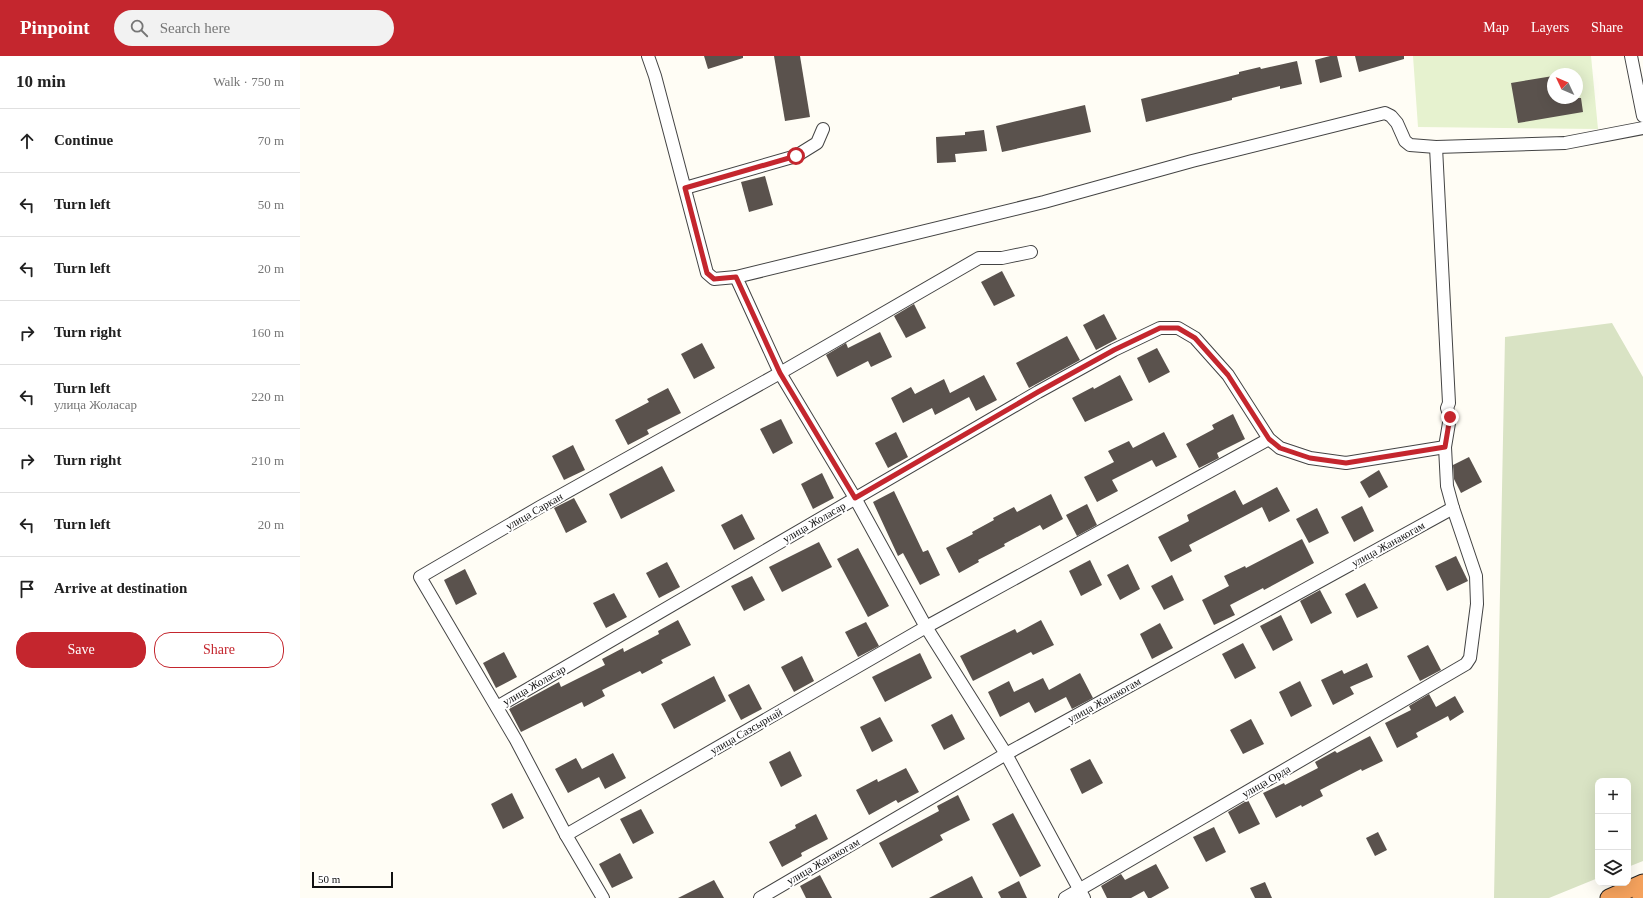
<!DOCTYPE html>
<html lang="en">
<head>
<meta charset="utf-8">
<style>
  :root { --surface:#fff; --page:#f2f2f2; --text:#222; --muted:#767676; --line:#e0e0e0; --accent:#c4262e }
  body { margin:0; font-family:"Times New Roman",serif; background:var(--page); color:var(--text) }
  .controls { position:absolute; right:12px; bottom:12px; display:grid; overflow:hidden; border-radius:8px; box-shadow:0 4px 16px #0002 }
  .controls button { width:36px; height:36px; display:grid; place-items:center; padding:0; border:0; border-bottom:1px solid var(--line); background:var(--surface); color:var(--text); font:20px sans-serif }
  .compass { position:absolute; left:1247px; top:12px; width:36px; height:36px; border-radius:50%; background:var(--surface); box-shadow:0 4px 16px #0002; rotate:314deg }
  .scale { position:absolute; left:12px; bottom:10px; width:81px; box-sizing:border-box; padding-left:4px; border:2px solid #111; border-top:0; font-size:11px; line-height:14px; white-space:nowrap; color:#111; -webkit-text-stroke:3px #fff; paint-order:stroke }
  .stop { position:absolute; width:12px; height:12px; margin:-9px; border:3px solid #c4262e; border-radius:50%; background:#fff }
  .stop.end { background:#c4262e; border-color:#fff; box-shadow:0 1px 4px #0008 }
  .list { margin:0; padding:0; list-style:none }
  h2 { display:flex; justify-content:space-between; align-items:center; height:52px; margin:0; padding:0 16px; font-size:17px }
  h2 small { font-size:13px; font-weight:400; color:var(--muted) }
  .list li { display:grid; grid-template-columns:26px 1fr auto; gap:12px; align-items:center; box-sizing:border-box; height:64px; padding:0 16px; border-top:1px solid var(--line) }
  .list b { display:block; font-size:15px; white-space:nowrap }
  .list p { margin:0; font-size:13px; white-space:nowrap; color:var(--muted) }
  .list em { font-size:13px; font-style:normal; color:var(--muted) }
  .actions { display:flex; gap:8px; padding:12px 16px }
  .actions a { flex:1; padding:9px 0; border:1px solid var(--accent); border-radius:16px; text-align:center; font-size:14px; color:var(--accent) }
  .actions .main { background:var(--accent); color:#fff }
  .icon { flex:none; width:22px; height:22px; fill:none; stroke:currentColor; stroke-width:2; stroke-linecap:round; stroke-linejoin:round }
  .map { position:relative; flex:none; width:1343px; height:842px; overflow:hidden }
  header { display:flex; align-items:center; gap:24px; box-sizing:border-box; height:56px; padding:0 20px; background:var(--accent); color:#fff }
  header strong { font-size:19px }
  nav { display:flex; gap:22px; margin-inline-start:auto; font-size:14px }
  .search { width:280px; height:36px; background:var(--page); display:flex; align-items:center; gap:10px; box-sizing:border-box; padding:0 14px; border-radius:22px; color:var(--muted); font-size:15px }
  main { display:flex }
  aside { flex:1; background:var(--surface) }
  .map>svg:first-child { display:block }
</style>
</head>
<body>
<header>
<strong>Pinpoint</strong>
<div class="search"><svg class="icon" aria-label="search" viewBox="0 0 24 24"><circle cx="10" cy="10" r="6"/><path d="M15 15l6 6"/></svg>Search here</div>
<nav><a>Map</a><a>Layers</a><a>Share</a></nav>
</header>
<main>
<aside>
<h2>10 min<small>Walk · 750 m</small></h2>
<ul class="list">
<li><svg class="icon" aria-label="ahead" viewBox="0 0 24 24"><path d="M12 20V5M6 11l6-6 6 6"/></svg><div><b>Continue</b></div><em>70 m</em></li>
<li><svg class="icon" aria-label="left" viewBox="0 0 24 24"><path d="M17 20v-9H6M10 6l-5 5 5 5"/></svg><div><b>Turn left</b></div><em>50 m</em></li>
<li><svg class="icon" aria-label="left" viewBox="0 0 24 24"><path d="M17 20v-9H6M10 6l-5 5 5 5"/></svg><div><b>Turn left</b></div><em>20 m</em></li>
<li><svg class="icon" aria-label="right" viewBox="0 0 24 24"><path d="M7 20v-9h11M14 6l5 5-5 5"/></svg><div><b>Turn right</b></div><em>160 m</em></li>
<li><svg class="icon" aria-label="left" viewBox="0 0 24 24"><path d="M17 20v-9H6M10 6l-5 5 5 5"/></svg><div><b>Turn left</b><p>улица Жоласар</p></div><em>220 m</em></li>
<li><svg class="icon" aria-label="right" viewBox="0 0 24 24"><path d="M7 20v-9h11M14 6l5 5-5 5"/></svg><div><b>Turn right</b></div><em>210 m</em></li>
<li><svg class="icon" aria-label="left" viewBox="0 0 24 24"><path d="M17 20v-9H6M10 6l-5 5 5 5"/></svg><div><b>Turn left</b></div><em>20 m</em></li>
<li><svg class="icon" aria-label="arrive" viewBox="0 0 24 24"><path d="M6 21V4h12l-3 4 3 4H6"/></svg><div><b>Arrive at destination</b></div></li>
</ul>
<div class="actions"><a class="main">Save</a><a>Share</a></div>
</aside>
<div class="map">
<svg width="1343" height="842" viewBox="0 0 1343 842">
  <rect width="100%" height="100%" fill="#fffdf5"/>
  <!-- cemetery -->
  <polygon fill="#d9e3c4" points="1312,267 1343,321 1343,805 1328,811 1328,725 1298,725 1298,822 1249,842 1194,842 1205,281"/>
  <!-- pitch -->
  <path fill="#e6f2cf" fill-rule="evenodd" d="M 1113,0 L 1291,0 L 1298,73 L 1118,71 ZM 1253,18 L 1277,18 L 1277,42 L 1253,42 Z"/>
  <!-- building -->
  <g fill="#5a524d">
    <polygon points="404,0 443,0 443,2 408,13"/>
    <polygon points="474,0 500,0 510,61 485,65"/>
    <polygon points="1030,0 1037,0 1042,21 1020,27 1015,4"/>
    <polygon points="1055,0 1104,0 1104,3 1059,16"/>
    <polygon points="997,5 1002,28 980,33 980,30 932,42 932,44 846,66 841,43 939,18 939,16 960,11 961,13"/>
    <polygon points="1253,20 1253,42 1281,42 1283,56 1218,67 1211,27"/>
    <polygon points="785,49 791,76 702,96 696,70"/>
    <polygon points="684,74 687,95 655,98 656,106 637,107 636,81 665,79 665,76"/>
    <polygon points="465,120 473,149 449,156 441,126"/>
    <polygon points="702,215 715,240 694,250 681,226"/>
    <polygon points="614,248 626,272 606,282 594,260"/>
    <polygon points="804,258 817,283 796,294 783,269"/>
    <polygon points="580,276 592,301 571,311 568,305 537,321 526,299 546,287 548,292"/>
    <polygon points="767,280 780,304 729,332 716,307"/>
    <polygon points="402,287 415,312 394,323 381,298"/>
    <polygon points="857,292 870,316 849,327 837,302"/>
    <polygon points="684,319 697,344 676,355 669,341 635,359 632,352 603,367 591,342 611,331 615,338 644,323 650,337"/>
    <polygon points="820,319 833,344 785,366 772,342 793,331 794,333"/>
    <polygon points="368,332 381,357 347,374 349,378 328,389 315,364 349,346 347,343"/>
    <polygon points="933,358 945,383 917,397 919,402 899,412 886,388 914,373 912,369"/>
    <polygon points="481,363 493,387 473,398 460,373"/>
    <polygon points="596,376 608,401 588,412 575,387"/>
    <polygon points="864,376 877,401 856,411 852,404 812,424 818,435 797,446 784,421 814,406 808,395 829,385 833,392"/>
    <polygon points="273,389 285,414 264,424 252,400"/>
    <polygon points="1169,401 1182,426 1161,437 1154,423 1153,409"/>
    <polygon points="362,410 375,435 321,463 309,438"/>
    <polygon points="1079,414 1088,431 1069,442 1060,426"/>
    <polygon points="522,417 534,442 513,453 501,428"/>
    <polygon points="977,431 990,455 969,466 962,451 889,489 892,495 871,506 858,481 889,465 887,459 935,434 943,449"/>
    <polygon points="594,435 623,496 628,494 640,519 620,529 603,497 598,500 573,446"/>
    <polygon points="751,438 763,463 743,474 740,469 704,488 705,490 678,504 679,506 659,517 646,492 673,478 672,476 694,464 693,462 714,451 717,456"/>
    <polygon points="274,442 287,466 266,477 254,452"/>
    <polygon points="787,448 797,469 777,480 766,459"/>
    <polygon points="1062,450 1074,475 1054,486 1041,461"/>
    <polygon points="1017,452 1029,477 1009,487 996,463"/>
    <polygon points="442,458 455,483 434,494 421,469"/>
    <polygon points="1002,483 1014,507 964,534 963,532 930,549 935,559 914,569 902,544 929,530 924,520 945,510 946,512"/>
    <polygon points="519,486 532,511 482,536 469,511"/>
    <polygon points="558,492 589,550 568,561 537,503"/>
    <polygon points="1156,500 1168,525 1147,535 1135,510"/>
    <polygon points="790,504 802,529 781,540 769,515"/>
    <polygon points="367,506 380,531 359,542 346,517"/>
    <polygon points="828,508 840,533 820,544 807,519"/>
    <polygon points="165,513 177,538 156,549 144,524"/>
    <polygon points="872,519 884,544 864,554 851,530"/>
    <polygon points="452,520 465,544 444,555 431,530"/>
    <polygon points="1065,527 1078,552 1057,562 1045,538"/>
    <polygon points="1020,534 1032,557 1011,568 1000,545"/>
    <polygon points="314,537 327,561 306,572 293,547"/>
    <polygon points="981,559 993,584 973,595 960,570"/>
    <polygon points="378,564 391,589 361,604 363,607 342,618 340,615 302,634 305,640 284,651 282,646 221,676 209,653 259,626 261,631 305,609 302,603 323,592 324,596 359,578 358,575"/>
    <polygon points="741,564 754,589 733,599 731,596 673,625 660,600 715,573 717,577"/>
    <polygon points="566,566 579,590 558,601 545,576"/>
    <polygon points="860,567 873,592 852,603 840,578"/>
    <polygon points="943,587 956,612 935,623 922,598"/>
    <polygon points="1128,589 1141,614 1120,625 1107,600"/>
    <polygon points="204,596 217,621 196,632 183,607"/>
    <polygon points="620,597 632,622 585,646 572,621"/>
    <polygon points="502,600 514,625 494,636 481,611"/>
    <polygon points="1067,607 1073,621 1050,631 1054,638 1033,649 1021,624 1042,614 1044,618"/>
    <polygon points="780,617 793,642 772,653 766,641 735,657 729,646 700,661 688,636 709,625 714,636 743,622 749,634"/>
    <polygon points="414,620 426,645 374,673 361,648"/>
    <polygon points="1000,625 1012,650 991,661 979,636"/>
    <polygon points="449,628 462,653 441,664 428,639"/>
    <polygon points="1129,638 1136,651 1155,640 1164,656 1150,665 1148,660 1116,677 1118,681 1097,692 1085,667 1111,654 1109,650"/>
    <polygon points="652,658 665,683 644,694 631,669"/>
    <polygon points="580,661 593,685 572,696 560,671"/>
    <polygon points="951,663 964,688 943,698 930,674"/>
    <polygon points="1070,680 1083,705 1062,715 1061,713 1020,734 1023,740 1002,751 1001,749 976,762 963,737 984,727 985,729 1018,712 1015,706 1035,695 1037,697"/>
    <polygon points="490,695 502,720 481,731 469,706"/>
    <polygon points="313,697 326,722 305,733 299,721 268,737 255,713 276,702 282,713"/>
    <polygon points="790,703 803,727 782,738 770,713"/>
    <polygon points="606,712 619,736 598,747 596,744 569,759 556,734 577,723 578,726"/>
    <polygon points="212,737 224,762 203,773 191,748"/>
    <polygon points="658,739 670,764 640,779 643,784 592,812 579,787 639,755 637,750"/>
    <polygon points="948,744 960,768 939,778 928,756"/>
    <polygon points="341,753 354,777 333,788 320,763"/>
    <polygon points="713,757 741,810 720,821 692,768"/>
    <polygon points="516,758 528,783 501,797 502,800 482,811 469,786 496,772 495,769"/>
    <polygon points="914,771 926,796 906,806 893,781"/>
    <polygon points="1078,776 1087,794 1075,800 1066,782"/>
    <polygon points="320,797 333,822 312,832 299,808"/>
    <polygon points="856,808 869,832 851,842 848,842 844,835 831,842 807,842 801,830 821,818 825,824"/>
    <polygon points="520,819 532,842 506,842 500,830"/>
    <polygon points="672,820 683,842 629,842"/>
    <polygon points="414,824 424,842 378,842"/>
    <polygon points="719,825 727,842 701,842 698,836"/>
    <polygon points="965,826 972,842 955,842 950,832"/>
  </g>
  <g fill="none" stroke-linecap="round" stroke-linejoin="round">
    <defs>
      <g id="minor">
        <polyline points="348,0 355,20 407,217 414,223 436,221"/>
        <polyline points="1331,0 1343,60"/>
        <polyline points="385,132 496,100 517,87 523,73"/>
        <polyline points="197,651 738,336 814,294 860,272 878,272 895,282 928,319 969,383 980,392 1010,402 1046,407 1145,391"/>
        <polyline points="266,779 626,571 969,383"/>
        <polyline points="303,842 266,779 216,684 120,521 240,451 480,317 679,202 702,202 731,196"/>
        <polyline points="460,842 706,698 1153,452"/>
        <polyline points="765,842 1166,608 1170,602 1177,548 1176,520 1153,452 1147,430 1145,391 1150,361 1147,352 1149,347 1136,91"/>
        <polyline points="784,842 706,698 626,571 555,442 480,317 436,221 744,146 892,105 1085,57 1091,60 1097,67 1105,85 1110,89 1136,91 1265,87 1343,72"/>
      </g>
      <g id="highway">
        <polyline points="1309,842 1343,827"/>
        <polyline points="1341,842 1343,841"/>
      </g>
    </defs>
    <!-- minor casing -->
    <use href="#minor" stroke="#444" stroke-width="14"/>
    <!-- highway casing -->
    <use href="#highway" stroke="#222" stroke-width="19"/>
    <!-- minor -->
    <use href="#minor" stroke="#fff" stroke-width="12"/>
    <!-- highway -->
    <use href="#highway" stroke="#f5a25d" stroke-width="17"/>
  </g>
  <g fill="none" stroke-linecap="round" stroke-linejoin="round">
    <!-- route -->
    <polyline stroke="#c4262e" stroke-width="5" points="496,100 385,132 407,217 414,223 436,221 480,317 555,442 738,336 814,294 860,272 878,272 895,282 928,319 969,383 980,392 1010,402 1046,407 1145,391 1150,361"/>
  </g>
  <g text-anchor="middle" stroke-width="4" stroke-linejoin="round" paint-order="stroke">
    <!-- street labels -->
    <g font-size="11" fill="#111" stroke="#fff">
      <text transform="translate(234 455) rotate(-30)" y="4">улица Саркан</text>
      <text transform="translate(514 466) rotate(-30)" y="4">улица Жоласар</text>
      <text transform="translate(1088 488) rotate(-29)" y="4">улица Жанакогам</text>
      <text transform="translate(234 629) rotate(-30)" y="4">улица Жоласар</text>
      <text transform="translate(804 644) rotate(-29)" y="4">улица Жанакогам</text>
      <text transform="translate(446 675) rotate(-30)" y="4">улица Сазсырнай</text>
      <text transform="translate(966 725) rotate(-30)" y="4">улица Орда</text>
      <text transform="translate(523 805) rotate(-30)" y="4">улица Жанакогам</text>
    </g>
  </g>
</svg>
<div class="controls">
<button>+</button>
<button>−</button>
<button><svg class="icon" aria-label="layers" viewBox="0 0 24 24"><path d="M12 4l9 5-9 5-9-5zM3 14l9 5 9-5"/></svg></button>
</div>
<svg class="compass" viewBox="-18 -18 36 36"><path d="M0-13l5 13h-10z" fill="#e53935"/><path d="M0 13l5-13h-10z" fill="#767676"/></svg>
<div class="scale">50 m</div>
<div class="stop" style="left:496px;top:100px"></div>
<div class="stop end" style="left:1150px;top:361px"></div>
</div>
</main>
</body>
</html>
